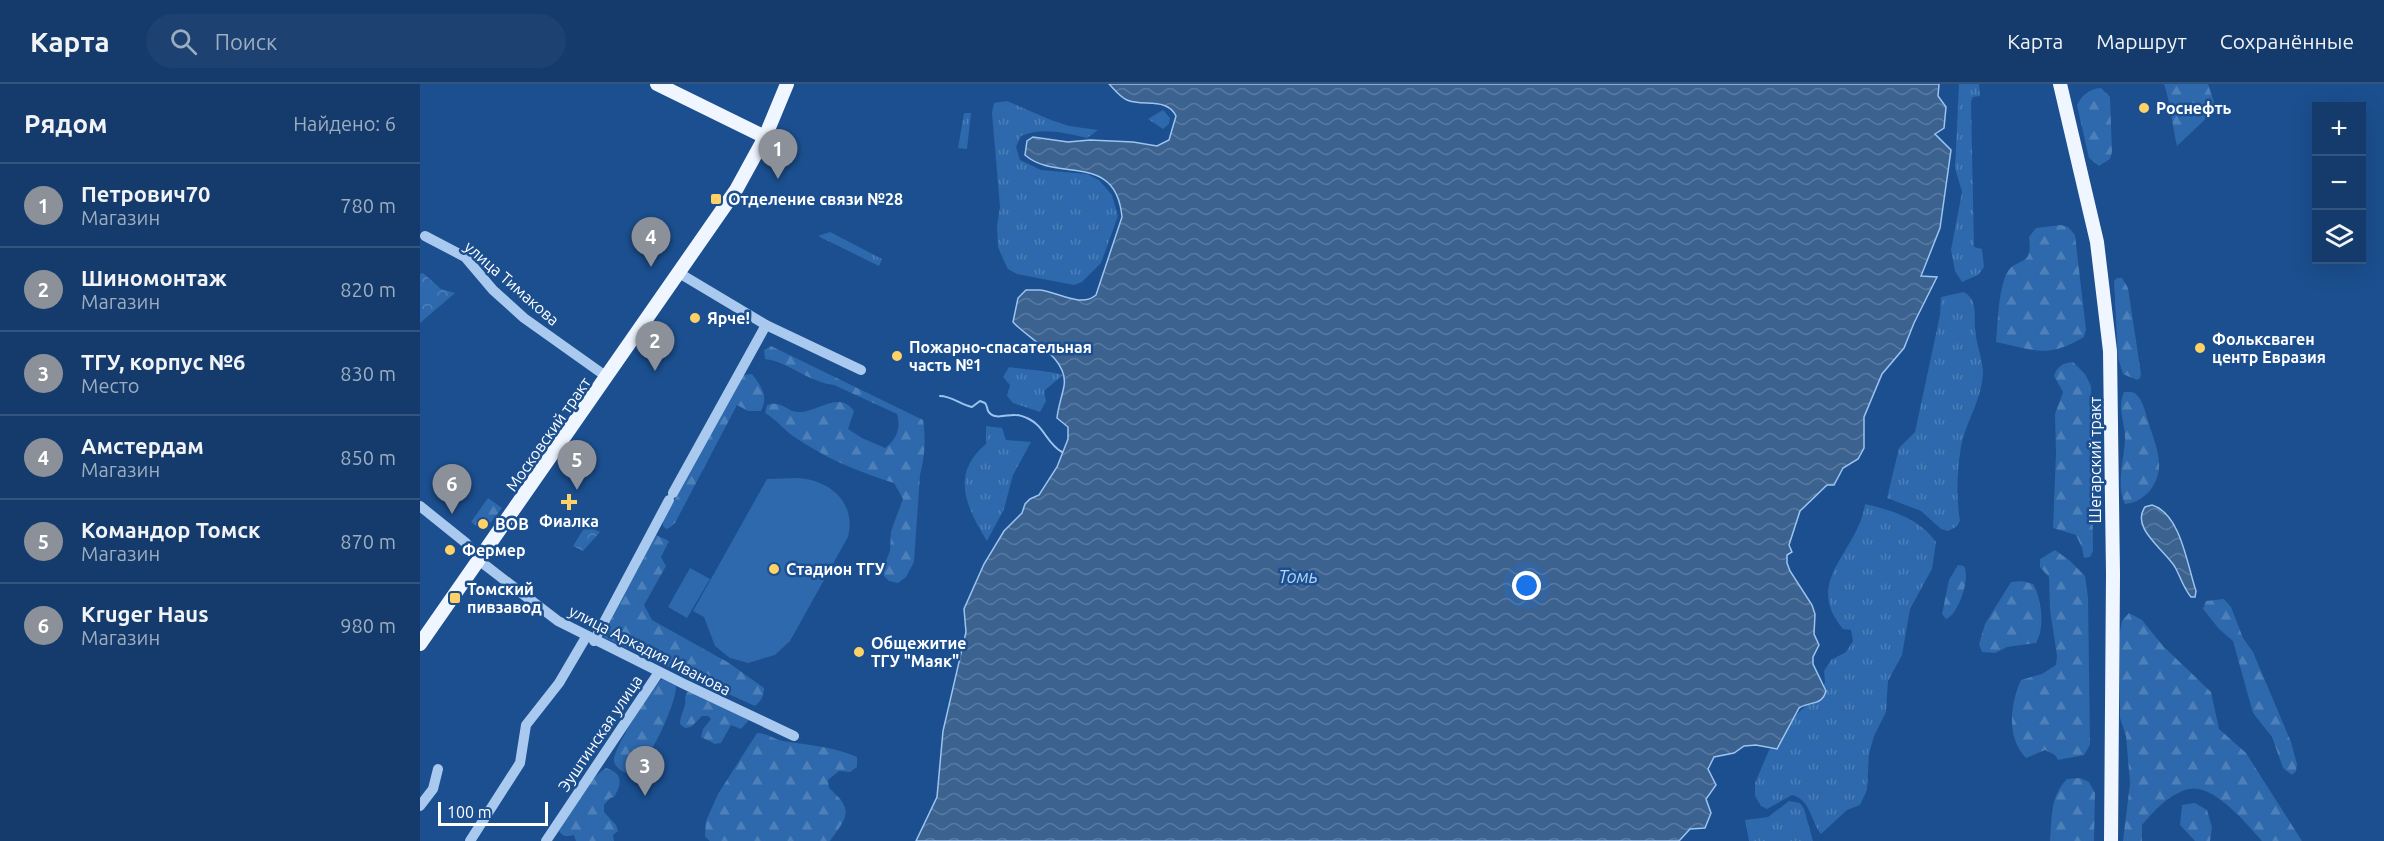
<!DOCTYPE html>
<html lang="ru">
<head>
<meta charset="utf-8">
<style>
  :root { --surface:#143b6b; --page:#1d4271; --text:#f1f3f6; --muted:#9dadc1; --line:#33557e; --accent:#8c9099 }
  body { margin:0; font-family:Ubuntu,sans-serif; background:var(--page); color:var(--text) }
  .controls { position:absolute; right:18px; top:18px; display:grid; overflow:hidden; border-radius:0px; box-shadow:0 6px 24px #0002 }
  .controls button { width:54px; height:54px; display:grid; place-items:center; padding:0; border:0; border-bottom:2px solid var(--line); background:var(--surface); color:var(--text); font:30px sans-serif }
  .scale { position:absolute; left:18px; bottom:15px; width:110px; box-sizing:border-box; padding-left:6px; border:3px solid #fff; border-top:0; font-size:16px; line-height:21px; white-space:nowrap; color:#fff; -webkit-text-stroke:4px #1b4f8f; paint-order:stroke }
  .you { position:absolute; left:1107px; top:502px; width:21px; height:21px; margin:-15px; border:4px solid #fff; border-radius:50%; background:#1a73e8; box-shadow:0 0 0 9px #1a73e833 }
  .badge { display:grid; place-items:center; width:39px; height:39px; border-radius:50%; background:var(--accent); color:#fff; font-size:20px; font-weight:700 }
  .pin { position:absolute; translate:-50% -50px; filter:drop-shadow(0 2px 3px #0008) }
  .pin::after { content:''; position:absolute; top:32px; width:21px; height:18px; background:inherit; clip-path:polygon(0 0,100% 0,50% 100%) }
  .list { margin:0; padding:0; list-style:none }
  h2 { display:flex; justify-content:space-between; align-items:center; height:78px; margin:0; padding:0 24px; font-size:26px }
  h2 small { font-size:20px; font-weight:400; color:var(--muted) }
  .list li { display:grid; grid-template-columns:39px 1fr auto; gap:18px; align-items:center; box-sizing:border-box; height:84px; padding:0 24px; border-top:2px solid var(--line) }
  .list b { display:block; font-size:22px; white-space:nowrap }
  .list p { margin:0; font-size:20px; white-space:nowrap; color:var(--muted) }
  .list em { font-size:20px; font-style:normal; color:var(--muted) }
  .icon { flex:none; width:33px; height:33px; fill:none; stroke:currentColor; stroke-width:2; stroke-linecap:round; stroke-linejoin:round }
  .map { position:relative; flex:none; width:1964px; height:757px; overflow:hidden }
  header { display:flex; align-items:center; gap:36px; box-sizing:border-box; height:84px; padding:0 30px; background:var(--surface); border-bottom:2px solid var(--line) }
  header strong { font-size:28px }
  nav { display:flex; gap:33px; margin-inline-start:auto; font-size:21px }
  .search { width:420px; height:54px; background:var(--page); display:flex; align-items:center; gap:15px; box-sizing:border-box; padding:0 21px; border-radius:33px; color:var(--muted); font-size:22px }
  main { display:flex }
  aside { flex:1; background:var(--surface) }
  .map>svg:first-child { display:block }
</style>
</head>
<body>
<header>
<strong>Карта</strong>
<div class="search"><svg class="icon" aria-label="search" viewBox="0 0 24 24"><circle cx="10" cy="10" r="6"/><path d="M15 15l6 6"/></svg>Поиск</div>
<nav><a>Карта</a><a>Маршрут</a><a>Сохранённые</a></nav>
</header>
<main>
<aside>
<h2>Рядом<small>Найдено: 6</small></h2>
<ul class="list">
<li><span class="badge">1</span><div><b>Петрович70</b><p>Магазин</p></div><em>780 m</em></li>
<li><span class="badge">2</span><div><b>Шиномонтаж</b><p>Магазин</p></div><em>820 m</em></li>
<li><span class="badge">3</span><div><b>ТГУ, корпус №6</b><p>Место</p></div><em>830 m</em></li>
<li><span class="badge">4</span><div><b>Амстердам</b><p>Магазин</p></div><em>850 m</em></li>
<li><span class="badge">5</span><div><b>Командор Томск</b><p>Магазин</p></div><em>870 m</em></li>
<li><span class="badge">6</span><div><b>Kruger Haus</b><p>Магазин</p></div><em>980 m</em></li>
</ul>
</aside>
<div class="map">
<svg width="1964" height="757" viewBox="0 0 1964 757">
  <defs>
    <pattern id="grass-tufts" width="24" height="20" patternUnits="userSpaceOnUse" patternTransform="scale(1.5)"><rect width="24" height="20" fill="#2e69ad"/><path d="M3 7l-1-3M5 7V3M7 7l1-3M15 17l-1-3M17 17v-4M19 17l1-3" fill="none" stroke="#4d80b9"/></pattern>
    <pattern id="forest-firs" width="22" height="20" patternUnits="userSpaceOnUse" patternTransform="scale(1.5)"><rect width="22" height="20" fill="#2e69ad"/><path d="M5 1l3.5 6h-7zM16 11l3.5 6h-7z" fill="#4d80b9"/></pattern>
    <pattern id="park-crowns" width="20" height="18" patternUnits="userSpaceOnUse" patternTransform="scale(1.5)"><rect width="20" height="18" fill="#2e69ad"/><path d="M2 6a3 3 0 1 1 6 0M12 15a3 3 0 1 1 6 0" fill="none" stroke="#4d80b9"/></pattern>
    <pattern id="water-waves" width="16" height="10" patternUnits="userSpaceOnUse" patternTransform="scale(1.5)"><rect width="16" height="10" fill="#3c6290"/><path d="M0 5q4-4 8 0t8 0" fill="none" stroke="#597aa1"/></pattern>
  </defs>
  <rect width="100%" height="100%" fill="#1b4f8f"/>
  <!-- grass -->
  <g fill="url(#grass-tufts)">
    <polygon points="1539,0 1559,0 1560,12 1553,13 1551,18 1554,163 1562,165 1564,183 1558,191 1542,198 1535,187 1531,166 1542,108 1535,84"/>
    <path d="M 587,17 L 631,36 L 649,42 L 678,46 L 667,54 C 644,49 624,43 601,52 L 596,63 L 600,76 L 621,86 L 667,90 L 679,96 L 692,111 L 698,132 L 681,179 L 662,198 L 654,201 L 597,190 L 588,185 L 584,177 L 578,163 L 577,142 L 580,123 L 572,29 L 574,19 Z"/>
    <polygon points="743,26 750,34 749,40 743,45 728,35"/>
    <polygon points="544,29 551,29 547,65 538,64"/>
    <polygon points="410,148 462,175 459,182 398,152"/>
    <path d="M 1544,208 C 1558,216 1554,231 1555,245 C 1556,259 1562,273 1563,287 C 1563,314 1546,337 1541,363 C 1537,386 1536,414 1540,437 L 1536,443 L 1528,447 L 1521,445 L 1501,427 L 1467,414 L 1479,364 L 1495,348 L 1520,231 L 1521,213 Z"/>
    <path d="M 589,283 C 607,286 625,286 643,291 L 624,307 L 626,317 L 620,328 L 593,319 L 587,312 L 590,301 L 583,293 Z"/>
    <path d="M 566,342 L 582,344 L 586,356 L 611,358 L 593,391 L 584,425 L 567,457 C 546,423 530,390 566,360 Z"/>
    <path d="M 1445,420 C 1472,426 1500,435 1516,458 L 1512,485 L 1490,525 L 1482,571 L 1468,597 L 1466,628 L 1454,652 L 1449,670 L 1447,706 L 1440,721 L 1427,726 L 1401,750 C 1390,736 1391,716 1372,711 L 1347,725 L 1341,722 L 1335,712 L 1335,699 L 1349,666 L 1360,657 L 1362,647 L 1378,629 L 1402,608 L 1405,598 L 1404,587 L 1411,576 L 1426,568 L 1433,557 L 1431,546 L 1423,545 C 1382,496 1438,469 1445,420 Z"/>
    <polygon points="1369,717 1380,719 1384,725 1393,757 1329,757 1325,736 1348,733"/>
  </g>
  <!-- forest -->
  <g fill="url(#forest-firs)">
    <path d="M 1744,0 L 1788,0 L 1794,18 L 1794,27 L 1757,62 C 1752,41 1751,20 1744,0 Z"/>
    <path d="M 1681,4 L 1690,13 L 1692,68 L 1690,75 L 1679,82 L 1669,74 L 1657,21 C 1662,11 1669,5 1681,4 Z"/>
    <path d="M 1641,141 L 1648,143 L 1655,151 L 1666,246 L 1664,253 C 1627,275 1615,266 1576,258 C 1578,237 1578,212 1585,193 C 1594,170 1614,187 1609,153 L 1616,144 Z"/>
    <polygon points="1697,194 1702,194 1708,204 1721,290 1720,294 1717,296 1703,290 1698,274 1694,197"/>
    <path d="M 351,262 L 503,336 C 506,354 505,372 500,391 L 494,478 L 486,493 L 478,499 L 469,497 L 464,492 L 463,484 L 470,467 L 471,447 L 483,415 L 474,399 C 438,388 405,374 373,352 C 363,345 356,335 345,329 L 347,321 C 363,316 367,329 379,328 C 398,328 419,306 434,327 L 428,345 L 442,354 L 465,364 C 477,355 481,344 477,330 L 414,301 C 388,298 369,278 345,275 L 344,266 Z"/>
    <path d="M 1653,278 L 1665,290 L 1671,302 L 1673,467 L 1670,473 L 1664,474 L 1662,464 L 1656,451 L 1633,444 L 1636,369 L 1635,330 L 1643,308 L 1634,292 C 1637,282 1643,279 1653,278 Z"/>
    <path d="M 332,290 C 341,302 349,312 341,327 L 328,327 L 317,321 L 255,439 L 249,444 L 246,445 L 243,442 L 243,437 L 323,291 Z"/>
    <path d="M 1704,308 C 1709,308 1714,307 1717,311 C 1723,317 1726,330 1728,337 C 1732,350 1738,364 1739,378 C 1741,398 1725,419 1705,420 C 1696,400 1704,377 1705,355 C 1705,338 1697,324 1704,308 Z"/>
    <polygon points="68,414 82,424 64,447 51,438"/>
    <path d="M 236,451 L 249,457 L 241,473 L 246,482 L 224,521 L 232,536 L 309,579 L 344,604 C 344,612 341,617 335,622 L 185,554 L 183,551 Z"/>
    <path d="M 1635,466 L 1649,476 L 1665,492 L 1668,513 L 1670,661 L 1664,671 L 1638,676 L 1635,671 L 1625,666 L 1606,674 C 1586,654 1590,620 1601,596 L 1622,590 L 1636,581 L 1637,572 L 1630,526 L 1629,493 L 1620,483 L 1620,475 Z"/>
    <path d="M 1538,481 L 1544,482 C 1551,494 1538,531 1526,535 L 1522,530 L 1529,496 Z"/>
    <path d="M 1602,497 L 1613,500 C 1622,515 1625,544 1616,559 L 1587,563 L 1575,569 L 1562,568 L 1559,560 L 1565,540 L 1591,498 Z"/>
    <polygon points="1804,515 1811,523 1823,554 1833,568 1871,658 1877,680 1876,687 1872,691 1863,684 1852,653 1833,629 1813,557 1799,545 1783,525 1786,517"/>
    <path d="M 1709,529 L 1722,536 L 1743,562 L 1791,608 L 1799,645 L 1826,669 L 1882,757 L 1842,757 C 1828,741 1793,699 1769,705 C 1749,710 1735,726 1722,741 L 1722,757 L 1703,757 L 1710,699 L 1706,652 L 1700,634 L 1699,553 L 1702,537 Z"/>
    <path d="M 242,595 L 256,602 C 257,618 226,688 209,689 C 202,689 193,682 194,674 C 197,659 231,605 242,595 Z"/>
    <path d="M 272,607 L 329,636 L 321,645 L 311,641 L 301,659 L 295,660 L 281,653 L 283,645 L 291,635 L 288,632 L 282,632 L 271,643 L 265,644 L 260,640 C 260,630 267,622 265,614 L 267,608 Z"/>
    <path d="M 337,649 C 347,649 353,655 363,657 C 389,661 414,663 437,673 L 437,683 L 430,688 L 419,687 L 408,696 L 409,704 C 434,726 428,732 410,757 L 290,757 L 285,753 L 286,737 L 298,710 Z"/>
    <path d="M 186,684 C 202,689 203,699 194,713 L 190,714 L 184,721 L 184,728 L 196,741 L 198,747 L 193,751 L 194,757 L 156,757 L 154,751 C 147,753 143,753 139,747 C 151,726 166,697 186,684 Z"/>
    <path d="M 1660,694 L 1669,698 L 1675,709 L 1674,757 L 1630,757 C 1632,734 1630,712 1647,695 Z"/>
    <polygon points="1775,719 1787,726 1792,743 1790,757 1775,757 1760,741 1762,721"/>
  </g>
  <!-- park -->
  <g fill="url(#park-crowns)">
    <polygon points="3,189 21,205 35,209 0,239 0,190"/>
    <polygon points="166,441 180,448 163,467 153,462"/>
  </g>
  <!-- pitch -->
  <g fill="#2e69ad">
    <path d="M 376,394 C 408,395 437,417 428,453 L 370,557 L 355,571 L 328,579 L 310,574 L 295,562 L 284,533 L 273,527 L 347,395 Z"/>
    <polygon points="270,484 290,495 267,534 248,523"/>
  </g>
  <!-- water -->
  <g fill="url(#water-waves)" stroke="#9cc4f0" stroke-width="1.5">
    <path d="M 689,0 L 1519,0 L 1518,12 L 1526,23 L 1524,44 L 1515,50 L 1531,66 L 1520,144 L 1501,192 L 1517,193 L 1494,239 L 1484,264 L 1462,290 L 1444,333 L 1444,364 L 1438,375 L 1423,384 L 1414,401 L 1407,401 L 1380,427 L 1369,461 L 1372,468 L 1367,471 L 1367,479 L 1370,487 L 1392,521 L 1395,530 L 1394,550 L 1399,561 L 1393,573 L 1393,580 L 1406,607 C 1402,622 1390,617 1379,624 L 1357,665 L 1336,661 L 1324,662 L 1314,669 L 1294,673 L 1288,685 L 1296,701 L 1286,715 L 1291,729 L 1285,744 L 1270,745 L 1259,757 L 496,757 L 517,713 L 523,647 L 546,548 L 544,525 L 564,480 L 584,447 L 602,429 L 605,420 L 610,415 L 619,411 L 637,383 L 648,355 L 648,343 L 637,334 C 638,323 642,313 644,302 C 649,274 608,255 593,238 L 598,214 L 606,206 C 610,206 616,206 620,206 C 638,208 661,224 676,211 L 702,133 C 696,67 637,99 605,71 L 607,57 L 613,53 L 648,58 L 670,56 L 713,58 L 737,62 L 749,56 L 756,32 C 747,13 723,23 707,16 C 700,13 694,5 689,0 Z"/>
    <path d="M 1732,421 C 1761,430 1767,481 1776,507 L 1775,513 L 1771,513 C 1763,503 1761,494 1755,483 C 1745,466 1710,444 1725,423 Z"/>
  </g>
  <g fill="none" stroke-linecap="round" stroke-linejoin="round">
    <!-- stream -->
    <path stroke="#9cc4f0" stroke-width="2" d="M 520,312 C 531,312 540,320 552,323 L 560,317 L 565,319 C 567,321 567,324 568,327 C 574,337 588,330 595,331 C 599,331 605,333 609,335 C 624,342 627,360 642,368"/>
    <!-- minor -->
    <g stroke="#a9c9ee" stroke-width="10">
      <polyline points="5,152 45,173 73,206 104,234 187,293"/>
      <polyline points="259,189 346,241 441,286"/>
      <polyline points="253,409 346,241"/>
      <polyline points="0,422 46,459 65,481 138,537 264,600 374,652"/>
      <polyline points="174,557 249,416"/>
      <polyline points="0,722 13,705 18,685"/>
      <polyline points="50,757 100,679 106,641 139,599 166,553"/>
      <polyline points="126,757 239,588"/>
    </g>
    <!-- major -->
    <g stroke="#f0f6ff" stroke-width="14">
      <polyline points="237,0 345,53"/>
      <polyline points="1640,0 1677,158 1690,267 1693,490 1691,757"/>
      <polyline points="0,560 316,106 345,53 367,0"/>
    </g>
  </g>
  <!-- markers -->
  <g fill="#ffd166" stroke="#1b4f8f" stroke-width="2">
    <circle cx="1724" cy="24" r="6"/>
    <rect x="290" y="109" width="12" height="12" rx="3"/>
    <circle cx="275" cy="234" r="6"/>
    <circle cx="1780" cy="264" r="6"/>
    <circle cx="477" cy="272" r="6"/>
    <path d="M146 409h6v6h6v6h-6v6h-6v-6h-6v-6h6z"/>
    <circle cx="63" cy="440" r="6"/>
    <circle cx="30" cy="466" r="6"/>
    <circle cx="354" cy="485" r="6"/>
    <rect x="29" y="508" width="12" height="12" rx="3"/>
    <circle cx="439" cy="568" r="6"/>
  </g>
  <g text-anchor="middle" stroke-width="5" stroke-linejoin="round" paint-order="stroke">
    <!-- poi labels -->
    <g font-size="16" font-weight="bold" fill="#fff" stroke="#1b4f8f" text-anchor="start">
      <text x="1736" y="30">Роснефть</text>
      <text x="308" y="121">Отделение связи №28</text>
      <text x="287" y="240">Ярче!</text>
      <text x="1792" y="261">Фольксваген<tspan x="1792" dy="18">центр Евразия</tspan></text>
      <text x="489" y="269">Пожарно-спасательная<tspan x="489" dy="18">часть №1</tspan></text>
      <text x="149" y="443" text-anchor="middle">Фиалка</text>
      <text x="75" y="446">ВОВ</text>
      <text x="42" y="472">Фермер</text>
      <text x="366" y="491">Стадион ТГУ</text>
      <text x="47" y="511">Томский<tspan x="47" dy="18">пивзавод</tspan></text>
      <text x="451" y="565">Общежитие<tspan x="451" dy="18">ТГУ "Маяк"</tspan></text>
    </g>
    <!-- street labels -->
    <g font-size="16" fill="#fff" stroke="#1b4f8f">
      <text transform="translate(92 199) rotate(41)" y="6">улица Тимакова</text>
      <text transform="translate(128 350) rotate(-55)" y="6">Московский тракт</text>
      <text transform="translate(1675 376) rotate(-90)" y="6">Шегарский тракт</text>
      <text transform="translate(230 566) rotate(27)" y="6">улица Аркадия Иванова</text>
      <text transform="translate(180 649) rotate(-56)" y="6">Эуштинская улица</text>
    </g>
    <!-- water labels -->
    <g font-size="18" font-style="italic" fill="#b5d3f5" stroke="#1b4f8f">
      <text x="878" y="499">Томь</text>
    </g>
  </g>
</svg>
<div class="controls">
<button>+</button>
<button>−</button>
<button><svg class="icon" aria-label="layers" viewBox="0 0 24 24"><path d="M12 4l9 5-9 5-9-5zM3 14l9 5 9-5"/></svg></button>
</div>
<div class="scale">100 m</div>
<div class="you"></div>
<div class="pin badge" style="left:358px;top:95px">1</div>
<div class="pin badge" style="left:235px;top:287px">2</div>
<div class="pin badge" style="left:225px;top:712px">3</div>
<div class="pin badge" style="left:231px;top:183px">4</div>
<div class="pin badge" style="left:157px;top:406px">5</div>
<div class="pin badge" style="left:32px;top:430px">6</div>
</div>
</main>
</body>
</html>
